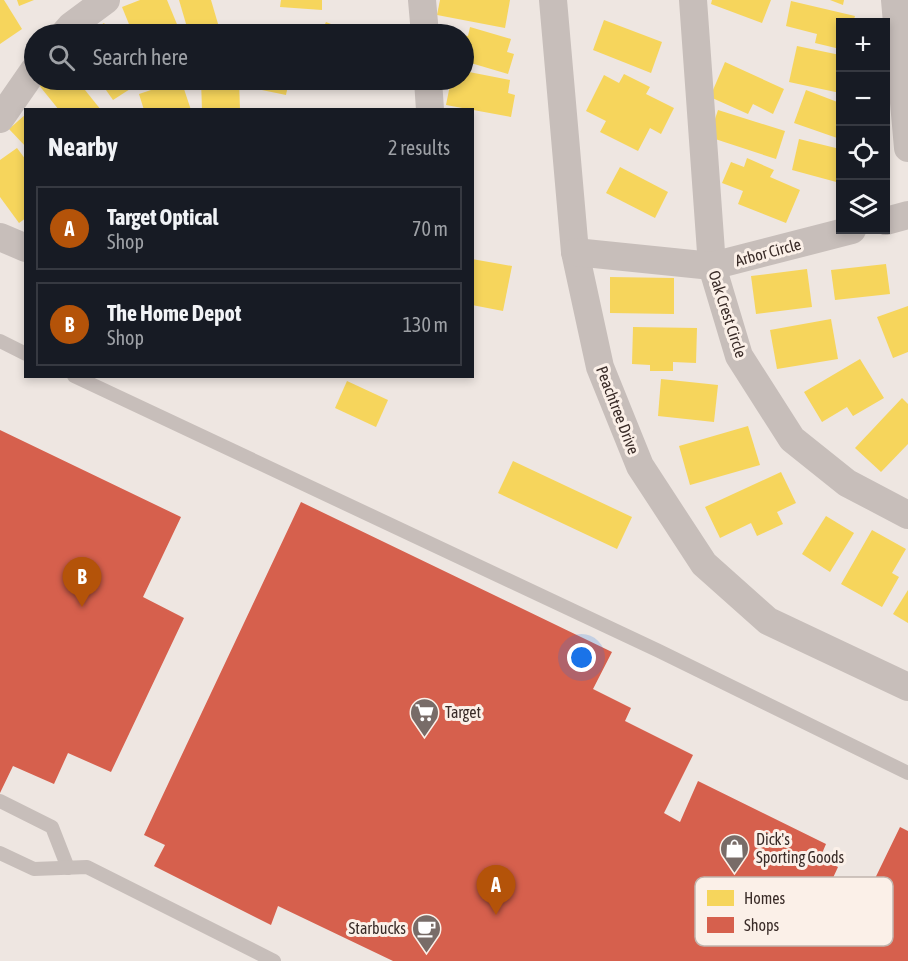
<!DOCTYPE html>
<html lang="en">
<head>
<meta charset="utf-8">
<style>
  :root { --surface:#171b24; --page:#242831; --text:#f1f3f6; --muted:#9ea1a6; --line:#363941; --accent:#b45309 }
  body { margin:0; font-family:"Asap Condensed",sans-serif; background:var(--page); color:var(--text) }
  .controls { position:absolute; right:18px; top:18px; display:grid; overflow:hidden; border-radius:0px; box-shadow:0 3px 9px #0003 }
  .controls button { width:54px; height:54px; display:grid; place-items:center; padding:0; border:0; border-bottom:2px solid var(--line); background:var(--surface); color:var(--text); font:30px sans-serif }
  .you { position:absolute; left:582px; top:658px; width:21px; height:21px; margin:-15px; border:4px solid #fff; border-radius:50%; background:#1a73e8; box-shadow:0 0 0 9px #1a73e833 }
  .badge { display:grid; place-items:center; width:39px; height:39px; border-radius:50%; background:var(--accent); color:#fff; font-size:20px; font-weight:700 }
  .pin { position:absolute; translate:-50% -50px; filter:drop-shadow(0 2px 3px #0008) }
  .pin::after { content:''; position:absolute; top:32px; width:21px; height:18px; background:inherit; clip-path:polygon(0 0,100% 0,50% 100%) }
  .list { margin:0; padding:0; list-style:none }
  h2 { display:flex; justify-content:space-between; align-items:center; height:78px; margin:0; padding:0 24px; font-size:26px }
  h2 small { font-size:20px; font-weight:400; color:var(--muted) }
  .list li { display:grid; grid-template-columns:39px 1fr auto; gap:18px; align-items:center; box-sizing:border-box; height:84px; margin:0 12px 12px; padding:0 12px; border:2px solid var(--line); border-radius:0px }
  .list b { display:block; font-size:22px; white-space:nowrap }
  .list p { margin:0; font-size:20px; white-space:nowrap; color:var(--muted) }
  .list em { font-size:20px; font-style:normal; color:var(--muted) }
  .icon { flex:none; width:33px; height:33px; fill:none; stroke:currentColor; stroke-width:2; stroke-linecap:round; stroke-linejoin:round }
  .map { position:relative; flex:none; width:908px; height:961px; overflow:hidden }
  .search { position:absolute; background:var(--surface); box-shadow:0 3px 9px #0003; left:24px; top:24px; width:450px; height:66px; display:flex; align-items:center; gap:15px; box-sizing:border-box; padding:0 21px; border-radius:33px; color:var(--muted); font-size:22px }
  .panel { position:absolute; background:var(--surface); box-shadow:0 3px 9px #0003; left:24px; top:108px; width:450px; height:270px; border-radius:0px }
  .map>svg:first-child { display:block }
</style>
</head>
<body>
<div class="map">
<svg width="908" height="961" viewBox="0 0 908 961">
  <rect width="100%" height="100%" fill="#eee6e1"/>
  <!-- homes -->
  <g fill="#f6d55c">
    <polygon points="0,0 4,0 22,29 0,44"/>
    <polygon points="17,0 34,0 19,6"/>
    <polygon points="140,0 167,0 181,34 133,34 122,7"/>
    <polygon points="179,0 211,0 221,34 189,34"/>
    <polygon points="281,0 322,0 322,10 280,7"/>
    <polygon points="440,0 510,0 505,28 437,15"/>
    <polygon points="712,0 771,0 762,23 711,4"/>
    <polygon points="830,0 844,0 843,5"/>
    <polygon points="791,1 855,16 853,22 840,22 840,49 815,43 817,34 786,26"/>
    <polygon points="604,20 662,42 651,73 593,50"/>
    <polygon points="326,22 356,34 320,34"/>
    <polygon points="104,23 112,34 86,34"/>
    <polygon points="366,27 383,34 363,34"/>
    <polygon points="470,27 511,39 507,52 514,54 508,74 464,61 464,35 468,36"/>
    <polygon points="269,29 293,33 292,34 268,34"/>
    <polygon points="797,46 840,55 840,93 789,82"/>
    <polygon points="725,62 784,89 773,114 753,104 748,114 710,97"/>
    <polygon points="464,71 510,80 508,93 515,95 511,117 446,105 451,80 464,80"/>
    <polygon points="624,74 650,87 646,94 674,108 661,134 650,128 638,151 600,132 606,121 586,111 604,75 619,83"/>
    <polygon points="44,80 77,80 101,110 59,110 38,84"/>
    <polygon points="99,80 140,80 141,82 113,100"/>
    <polygon points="181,80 191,110 144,110 139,94"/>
    <polygon points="201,80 239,80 240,110 202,110"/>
    <polygon points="259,80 289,80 286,95 257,89"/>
    <polygon points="311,80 335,80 332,88"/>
    <polygon points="366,80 388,80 384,87"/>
    <polygon points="806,90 840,103 840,139 794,123"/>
    <polygon points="718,110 785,131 776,159 709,137"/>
    <polygon points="26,114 26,147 9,129"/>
    <polygon points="799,139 840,149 840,183 792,170"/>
    <polygon points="17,148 26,160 26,218 19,223 0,197 0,160"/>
    <polygon points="747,158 774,170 770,177 800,190 786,223 738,204 743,191 722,183 731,162 744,167"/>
    <polygon points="620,167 668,192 655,218 606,193"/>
    <polygon points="472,259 512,266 503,311 472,305"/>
    <polygon points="886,264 890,294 835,300 831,270"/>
    <polygon points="807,269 812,307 756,314 751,276"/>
    <polygon points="610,277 674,278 674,314 610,313"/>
    <polygon points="908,306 908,352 893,358 877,317"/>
    <polygon points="831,319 838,359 777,369 770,330"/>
    <polygon points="633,327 697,328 696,363 673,362 673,371 650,371 650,365 632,364"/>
    <polygon points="860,359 884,398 853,416 847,407 822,422 804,392"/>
    <polygon points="661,379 718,385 714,422 658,416"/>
    <polygon points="347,381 388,400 376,427 335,408"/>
    <polygon points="902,398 908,404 908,444 881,472 855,448"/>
    <polygon points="748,426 760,465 690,485 679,446"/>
    <polygon points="513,461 632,517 617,549 498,493"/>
    <polygon points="781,472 796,503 777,512 783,524 757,536 751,523 720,538 705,507"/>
    <polygon points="826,516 854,533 830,572 802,554"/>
    <polygon points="872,530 906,549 892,573 899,577 882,607 841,584"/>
    <polygon points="908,590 908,623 893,614"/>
  </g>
  <!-- shops -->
  <g fill="#d6604d">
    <polygon points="0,430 181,517 143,597 184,618 111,772 68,753 54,784 13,766 0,793"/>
    <polygon points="301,502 612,652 593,689 631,708 625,721 693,755 664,813 680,822 698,781 826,844 820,858 838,867 832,880 866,897 900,827 908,831 908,961 393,961 278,906 271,925 154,866 165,845 144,835"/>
  </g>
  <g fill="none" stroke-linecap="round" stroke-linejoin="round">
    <!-- service -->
    <g stroke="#c7beba" stroke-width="14">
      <polyline points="0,341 26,354"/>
      <polyline points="74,376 659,651 908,773"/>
      <polyline points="0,801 52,827 68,868"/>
      <polyline points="0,853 34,869 87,867 274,961"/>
    </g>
    <!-- minor -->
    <g stroke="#c7beba" stroke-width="28">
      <polyline points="422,0 425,34"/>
      <polyline points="553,0 575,252 600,367 640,466 704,564 768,621 908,687"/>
      <polyline points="693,0 712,266 739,356 792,439 847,483 908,515"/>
      <polyline points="895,0 908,148"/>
      <polyline points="64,34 71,26 106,0"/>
      <polyline points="428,80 430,110"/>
      <polyline points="0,119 34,70"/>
      <polyline points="886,221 908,215"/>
      <polyline points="0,237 26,248"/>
      <polyline points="575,252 712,266 852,230"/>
    </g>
  </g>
  <!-- icons -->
  <defs>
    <symbol id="supermarket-pin" viewBox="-11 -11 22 30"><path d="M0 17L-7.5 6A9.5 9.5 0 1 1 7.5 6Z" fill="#786c68" stroke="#fbf0e8"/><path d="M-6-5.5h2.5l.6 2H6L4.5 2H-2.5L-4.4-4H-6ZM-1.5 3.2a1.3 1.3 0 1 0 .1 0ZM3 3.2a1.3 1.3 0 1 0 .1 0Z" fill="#fff"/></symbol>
    <symbol id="shop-pin" viewBox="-11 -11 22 30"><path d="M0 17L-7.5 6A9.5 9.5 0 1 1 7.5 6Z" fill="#786c68" stroke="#fbf0e8"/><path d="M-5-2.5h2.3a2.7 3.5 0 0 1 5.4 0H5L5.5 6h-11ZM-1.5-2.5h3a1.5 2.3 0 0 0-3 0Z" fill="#fff"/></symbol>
    <symbol id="cafe-pin" viewBox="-11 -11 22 30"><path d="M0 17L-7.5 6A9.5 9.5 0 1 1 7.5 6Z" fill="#786c68" stroke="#fbf0e8"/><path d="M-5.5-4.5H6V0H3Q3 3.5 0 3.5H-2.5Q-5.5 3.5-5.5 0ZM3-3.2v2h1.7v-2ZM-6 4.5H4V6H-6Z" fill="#fff"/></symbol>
  </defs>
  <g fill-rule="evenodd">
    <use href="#supermarket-pin" x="408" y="696" width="33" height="45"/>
    <use href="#shop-pin" x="718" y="832" width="33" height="45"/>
    <use href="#cafe-pin" x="410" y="912" width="33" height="45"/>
  </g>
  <g text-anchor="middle" stroke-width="6" stroke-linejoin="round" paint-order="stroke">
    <!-- street labels -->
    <g font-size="16" fill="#392b27" stroke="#fbf0e8">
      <text transform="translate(768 252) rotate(-15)" y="6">Arbor Circle</text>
      <text transform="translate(728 314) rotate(72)" y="6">Oak Crest Circle</text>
      <text transform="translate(618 410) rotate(69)" y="6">Peachtree Drive</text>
    </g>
    <!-- poi labels -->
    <g font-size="16" fill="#392b27" stroke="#fbf0e8" text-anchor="start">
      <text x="445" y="718">Target</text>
      <text x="756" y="845">Dick's<tspan x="756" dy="18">Sporting Goods</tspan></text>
      <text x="406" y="934" text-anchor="end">Starbucks</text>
    </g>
  </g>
  <!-- legend -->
  <rect x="695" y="877" width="198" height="69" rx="9" fill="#fbf0e8" stroke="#c1b5ae" stroke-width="1.5"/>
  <rect x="707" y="890" width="27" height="16" fill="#f6d55c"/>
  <rect x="707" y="917" width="27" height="16" fill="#d6604d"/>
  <g font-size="16" fill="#392b27">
    <text x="744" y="904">Homes</text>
    <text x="744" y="931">Shops</text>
  </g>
</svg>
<div class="controls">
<button>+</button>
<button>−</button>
<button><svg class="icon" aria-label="locate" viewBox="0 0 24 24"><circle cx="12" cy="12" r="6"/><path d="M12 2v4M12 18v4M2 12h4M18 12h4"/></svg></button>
<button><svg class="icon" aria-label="layers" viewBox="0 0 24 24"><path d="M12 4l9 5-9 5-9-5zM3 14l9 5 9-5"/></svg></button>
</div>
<div class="you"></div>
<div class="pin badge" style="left:496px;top:915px">A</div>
<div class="pin badge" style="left:82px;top:607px">B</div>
<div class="search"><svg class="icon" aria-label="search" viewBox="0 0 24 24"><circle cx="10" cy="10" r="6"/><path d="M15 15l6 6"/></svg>Search here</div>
<section class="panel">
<h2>Nearby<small>2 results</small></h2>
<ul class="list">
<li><span class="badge">A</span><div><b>Target Optical</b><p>Shop</p></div><em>70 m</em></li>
<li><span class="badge">B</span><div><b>The Home Depot</b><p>Shop</p></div><em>130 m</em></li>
</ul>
</section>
</div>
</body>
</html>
